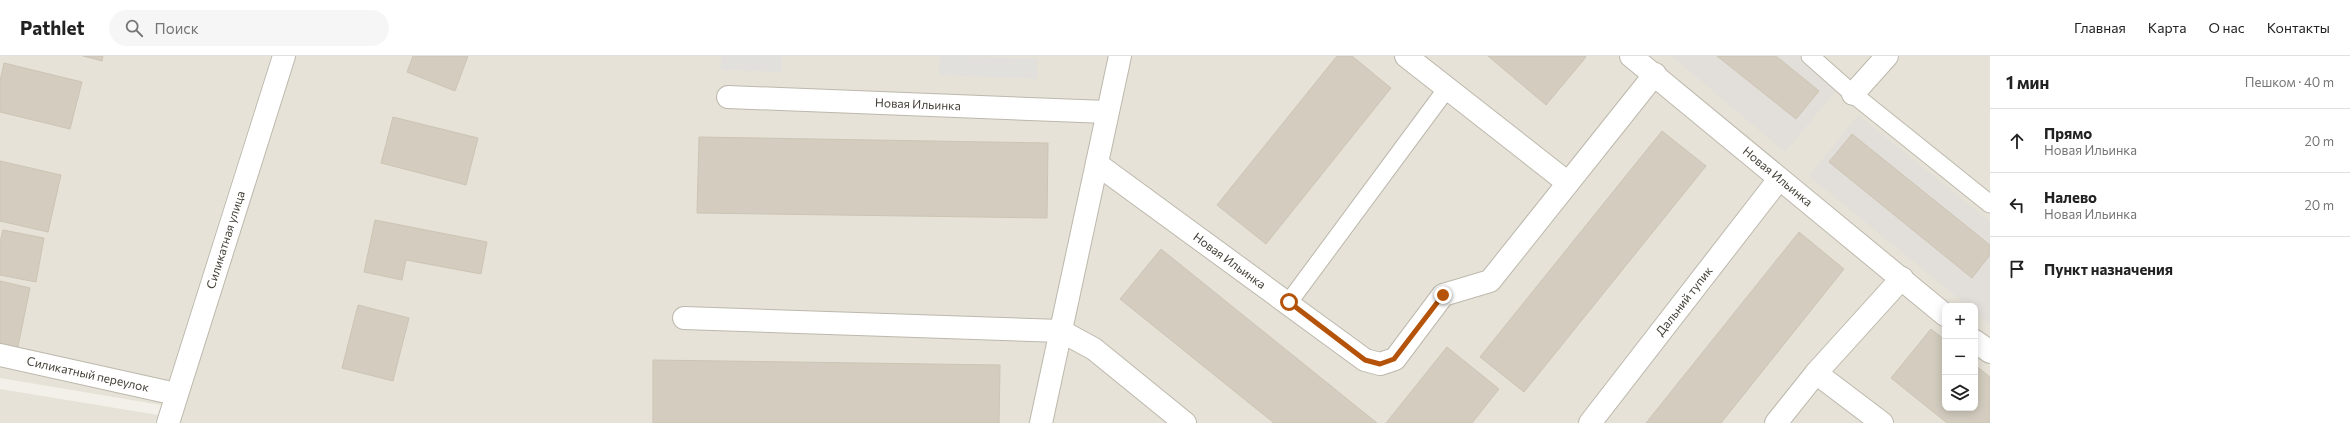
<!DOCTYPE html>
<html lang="ru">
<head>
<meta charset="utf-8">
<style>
  :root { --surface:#fff; --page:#f6f6f6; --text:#222; --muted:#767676; --line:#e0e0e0 }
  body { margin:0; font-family:Commissioner,sans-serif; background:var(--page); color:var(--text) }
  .controls { position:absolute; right:12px; bottom:12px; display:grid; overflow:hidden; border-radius:8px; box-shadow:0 2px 10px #0003 }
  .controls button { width:36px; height:36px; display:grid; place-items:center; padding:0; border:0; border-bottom:1px solid var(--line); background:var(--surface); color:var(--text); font:20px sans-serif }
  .stop { position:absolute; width:12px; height:12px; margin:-9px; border:3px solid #b45309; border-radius:50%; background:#fff }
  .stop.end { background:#b45309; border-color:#fff; box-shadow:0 1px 4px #0008 }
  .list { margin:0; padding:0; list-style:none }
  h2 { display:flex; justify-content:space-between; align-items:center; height:52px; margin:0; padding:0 16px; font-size:17px }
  h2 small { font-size:13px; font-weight:400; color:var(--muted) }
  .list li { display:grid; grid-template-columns:26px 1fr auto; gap:12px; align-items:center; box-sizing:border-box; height:64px; padding:0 16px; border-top:1px solid var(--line) }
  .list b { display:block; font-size:15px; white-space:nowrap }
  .list p { margin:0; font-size:13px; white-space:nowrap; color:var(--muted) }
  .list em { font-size:13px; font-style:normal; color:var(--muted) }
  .icon { flex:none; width:22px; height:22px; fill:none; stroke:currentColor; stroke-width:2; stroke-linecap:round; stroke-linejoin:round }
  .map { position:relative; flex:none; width:1990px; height:367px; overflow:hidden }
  header { display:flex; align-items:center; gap:24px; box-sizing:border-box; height:56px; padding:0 20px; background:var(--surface); border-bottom:1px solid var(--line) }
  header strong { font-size:19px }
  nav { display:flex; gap:22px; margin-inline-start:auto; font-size:14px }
  .search { width:280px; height:36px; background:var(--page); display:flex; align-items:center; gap:10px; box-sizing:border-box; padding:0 14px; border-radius:22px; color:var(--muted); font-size:15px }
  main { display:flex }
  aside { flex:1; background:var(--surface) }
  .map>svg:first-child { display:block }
</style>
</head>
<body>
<header>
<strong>Pathlet</strong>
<div class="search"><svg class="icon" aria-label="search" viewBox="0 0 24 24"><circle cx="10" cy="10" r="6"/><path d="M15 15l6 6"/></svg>Поиск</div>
<nav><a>Главная</a><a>Карта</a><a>О нас</a><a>Контакты</a></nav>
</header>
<main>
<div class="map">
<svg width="1990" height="367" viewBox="0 0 1990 367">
  <rect width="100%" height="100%" fill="#f2f0e9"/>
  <!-- residential -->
  <g fill="#e6e2d7" fill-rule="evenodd">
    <polygon points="0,0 271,0 161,349 0,322"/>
    <path d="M 281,0 L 1990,0 L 1990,367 L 167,367 ZM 1945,250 L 1975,250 L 1975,352 L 1945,352 Z"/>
    <polygon points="0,333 158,359 155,367 0,367"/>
  </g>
  <!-- industrial -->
  <g fill="#e2dfda">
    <polygon points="1671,0 1821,0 1847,22 1785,96"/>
    <polygon points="1858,59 1990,166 1990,268 1975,256 1975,250 1968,250 1809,120"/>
  </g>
  <!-- parking -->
  <g fill="#e1e0dd">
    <polygon points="721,0 782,0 782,16 721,14"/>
    <polygon points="940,0 1037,2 1037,23 939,19"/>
  </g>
  <!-- building -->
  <g fill="#d3ccbf" stroke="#cdc4b3">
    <polygon points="83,0 103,0 102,5"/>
    <polygon points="413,0 468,0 455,35 407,16"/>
    <polygon points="1337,0 1352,0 1391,32 1266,188 1217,149"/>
    <polygon points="1488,0 1585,0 1586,1 1546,49"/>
    <polygon points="1717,0 1776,0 1819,35 1796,63"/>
    <polygon points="4,7 82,26 70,73 0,56 0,25"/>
    <polygon points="393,61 478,82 466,129 381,107"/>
    <polygon points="1662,75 1706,110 1524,336 1480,301"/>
    <polygon points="1852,78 1990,189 1990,199 1972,222 1829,106"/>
    <polygon points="699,81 1048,87 1047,162 697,157"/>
    <polygon points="0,105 61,119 48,176 0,165"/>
    <polygon points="375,164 487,186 481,218 406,204 402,224 364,216"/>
    <polygon points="3,174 44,182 36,226 0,219 0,186"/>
    <polygon points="1799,176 1844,213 1721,367 1646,367"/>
    <polygon points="1161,193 1377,367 1274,367 1120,243"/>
    <polygon points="0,225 30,232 16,300 0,297"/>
    <polygon points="358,249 409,262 393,325 342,312"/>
    <polygon points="1931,273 1945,284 1945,352 1975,352 1975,309 1990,321 1990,367 1947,367 1891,322"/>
    <polygon points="1447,291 1499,333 1472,367 1386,367"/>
    <polygon points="653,304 1000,309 999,367 653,367"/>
  </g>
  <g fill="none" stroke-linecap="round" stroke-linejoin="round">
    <defs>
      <g id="service">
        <polyline points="1810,0 1853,38 1990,148"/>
        <polyline points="1289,246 1448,31"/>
      </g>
      <g id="minor">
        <polyline points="1406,0 1568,127"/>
        <path id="s1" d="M 1631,0 L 1945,259"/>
        <polyline points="1853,38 1887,0"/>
        <path id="s2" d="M 728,41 L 1107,56"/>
        <path id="s3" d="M 1097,108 L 1365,304 L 1380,308 L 1395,303 L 1443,239 L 1490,225 L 1655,18"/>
        <polyline points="684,262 1061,275 1094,293 1185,367"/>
        <polyline points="1975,285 1990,296"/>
        <path id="s4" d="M 0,299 L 176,338"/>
        <polyline points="1816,317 1882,367"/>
        <polyline points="1041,367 1120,0"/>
        <path id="s5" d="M 1590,367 L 1779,123"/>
        <polyline points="1776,367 1816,317 1902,222"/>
      </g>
      <g id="tertiary">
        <path id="s6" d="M 168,367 L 284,0"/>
      </g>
    </defs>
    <!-- service casing -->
    <use href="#service" stroke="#bdb8ac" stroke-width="19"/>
    <!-- minor casing -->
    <use href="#minor" stroke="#bdb8ac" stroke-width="24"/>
    <!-- tertiary casing -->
    <use href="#tertiary" stroke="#bdb8ac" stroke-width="24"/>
    <!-- service -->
    <use href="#service" stroke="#fff" stroke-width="17"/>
    <!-- minor -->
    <use href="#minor" stroke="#fff" stroke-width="22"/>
    <!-- tertiary -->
    <use href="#tertiary" stroke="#fff" stroke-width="22"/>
  </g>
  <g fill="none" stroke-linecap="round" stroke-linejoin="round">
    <!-- route -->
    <polyline stroke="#b45309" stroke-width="5" points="1289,246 1365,304 1380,308 1394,303 1443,239"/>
  </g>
  <g text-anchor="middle" stroke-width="3.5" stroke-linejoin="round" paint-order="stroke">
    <!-- street labels -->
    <g font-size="12" fill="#454138" stroke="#fff">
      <text dy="4" stroke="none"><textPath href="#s2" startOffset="190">Новая Ильинка</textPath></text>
      <text dy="4" stroke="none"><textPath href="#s1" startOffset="190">Новая Ильинка</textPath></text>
      <text dy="4" stroke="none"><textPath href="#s6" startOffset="192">Силикатная улица</textPath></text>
      <text dy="4" stroke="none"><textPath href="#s3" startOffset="164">Новая Ильинка</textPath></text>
      <text dy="4" stroke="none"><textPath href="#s5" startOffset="154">Дальний тупик</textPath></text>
      <text dy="4" stroke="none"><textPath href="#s4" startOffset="90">Силикатный переулок</textPath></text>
    </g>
  </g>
</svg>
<div class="controls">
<button>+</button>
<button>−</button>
<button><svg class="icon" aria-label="layers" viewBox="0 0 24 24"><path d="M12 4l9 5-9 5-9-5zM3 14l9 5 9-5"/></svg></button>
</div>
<div class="stop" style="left:1289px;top:246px"></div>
<div class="stop end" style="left:1443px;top:239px"></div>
</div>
<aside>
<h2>1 мин<small>Пешком · 40 m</small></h2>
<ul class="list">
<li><svg class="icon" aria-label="ahead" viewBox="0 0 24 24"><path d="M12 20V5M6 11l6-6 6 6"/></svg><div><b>Прямо</b><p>Новая Ильинка</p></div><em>20 m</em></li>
<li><svg class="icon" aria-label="left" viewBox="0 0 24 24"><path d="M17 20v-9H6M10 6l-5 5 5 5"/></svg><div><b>Налево</b><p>Новая Ильинка</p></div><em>20 m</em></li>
<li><svg class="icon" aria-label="arrive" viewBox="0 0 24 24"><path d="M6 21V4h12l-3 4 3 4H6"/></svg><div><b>Пункт назначения</b></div></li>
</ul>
</aside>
</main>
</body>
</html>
